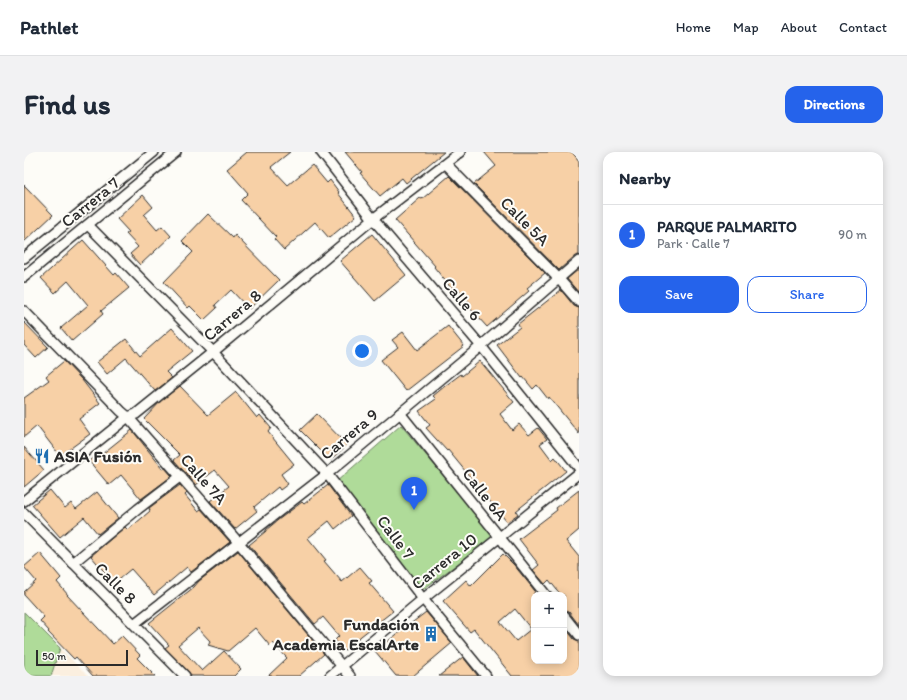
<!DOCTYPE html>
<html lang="en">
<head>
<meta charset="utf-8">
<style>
  :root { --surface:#fff; --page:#f2f2f3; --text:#1f2937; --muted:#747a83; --line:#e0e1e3; --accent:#2563eb }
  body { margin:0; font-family:Itim,sans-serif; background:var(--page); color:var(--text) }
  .controls { position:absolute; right:12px; bottom:12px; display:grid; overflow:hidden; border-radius:8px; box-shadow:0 2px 10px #0003 }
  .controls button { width:36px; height:36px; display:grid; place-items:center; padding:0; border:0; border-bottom:1px solid var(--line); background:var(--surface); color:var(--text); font:20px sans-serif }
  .scale { position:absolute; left:12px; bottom:10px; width:92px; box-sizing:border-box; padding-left:4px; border:2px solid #2b2b2b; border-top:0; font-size:11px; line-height:14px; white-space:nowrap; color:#2b2b2b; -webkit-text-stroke:3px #fdfcf7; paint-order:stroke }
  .you { position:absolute; left:338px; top:199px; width:14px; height:14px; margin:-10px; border:3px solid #fff; border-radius:50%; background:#1a73e8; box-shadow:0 0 0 6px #1a73e833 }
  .badge { display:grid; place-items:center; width:26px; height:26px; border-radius:50%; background:var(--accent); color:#fff; font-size:13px; font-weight:700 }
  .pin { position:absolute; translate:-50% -33px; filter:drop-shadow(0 1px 2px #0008) }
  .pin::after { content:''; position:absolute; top:21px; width:14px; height:12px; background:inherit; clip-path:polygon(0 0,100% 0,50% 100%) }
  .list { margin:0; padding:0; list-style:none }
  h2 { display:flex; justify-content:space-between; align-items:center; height:52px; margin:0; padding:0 16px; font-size:17px }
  h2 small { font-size:13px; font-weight:400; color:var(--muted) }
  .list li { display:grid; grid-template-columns:26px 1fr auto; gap:12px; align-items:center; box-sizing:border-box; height:60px; padding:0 16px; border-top:1px solid var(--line) }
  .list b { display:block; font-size:15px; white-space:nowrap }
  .list p { margin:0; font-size:13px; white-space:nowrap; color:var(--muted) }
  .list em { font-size:13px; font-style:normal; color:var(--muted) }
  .actions { display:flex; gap:8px; padding:12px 16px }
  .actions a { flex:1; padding:9px 0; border:1px solid var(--accent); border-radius:12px; text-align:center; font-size:14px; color:var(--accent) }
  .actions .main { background:var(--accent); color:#fff }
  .map { position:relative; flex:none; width:555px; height:524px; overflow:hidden; border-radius:12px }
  header { display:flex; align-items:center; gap:24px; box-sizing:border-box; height:56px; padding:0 20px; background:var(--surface); border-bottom:1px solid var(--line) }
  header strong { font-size:19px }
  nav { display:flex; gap:22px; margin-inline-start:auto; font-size:14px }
  .intro { display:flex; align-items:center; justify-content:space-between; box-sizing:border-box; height:96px; padding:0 24px }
  h1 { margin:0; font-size:28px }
  .button { padding:10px 18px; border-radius:12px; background:var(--accent); color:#fff; font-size:14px; font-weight:700 }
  main { display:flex; gap:24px; padding:0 24px }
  aside { flex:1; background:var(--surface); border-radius:12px; box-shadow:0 2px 10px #0003 }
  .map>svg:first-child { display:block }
</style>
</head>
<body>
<header>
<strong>Pathlet</strong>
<nav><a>Home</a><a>Map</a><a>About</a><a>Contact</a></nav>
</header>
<div class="intro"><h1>Find us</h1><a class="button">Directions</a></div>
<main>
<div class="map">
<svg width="555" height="524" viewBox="0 0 555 524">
  <rect width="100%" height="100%" fill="#fdfcf7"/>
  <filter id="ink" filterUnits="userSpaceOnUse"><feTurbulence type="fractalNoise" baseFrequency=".025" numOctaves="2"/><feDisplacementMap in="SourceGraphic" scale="8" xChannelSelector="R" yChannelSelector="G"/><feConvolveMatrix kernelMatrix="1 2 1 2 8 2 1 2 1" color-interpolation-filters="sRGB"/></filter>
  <g filter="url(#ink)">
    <!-- built -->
    <polygon fill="#fbefdf" points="36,496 64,524 27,524"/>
    <!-- green -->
    <g fill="#afdb99" stroke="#6d8362">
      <polygon points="377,273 470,385 398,438 312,330"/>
      <polygon points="0,460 36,496 27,524 0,524"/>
    </g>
    <!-- building -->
    <g fill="#f7d0a6" stroke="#2b2b2b" fill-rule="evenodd">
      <polygon points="223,0 266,0 247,15 264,33 288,13 303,31 306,28 315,40 314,41 332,64 305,86 291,70 260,98 250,87 252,85 217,48 224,41 203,17"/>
      <polygon points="321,0 420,0 382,31 378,26 356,44 336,21 338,20"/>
      <polygon points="460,0 548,0 555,9 555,103 551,104 535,118 450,32 472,14"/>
      <polygon points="425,24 521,121 503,136 505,139 463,175 444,154 447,152 430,133 427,136 410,115 411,114 371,68 396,46 398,47"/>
      <polygon points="0,33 29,63 0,90"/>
      <polygon points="119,43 129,55 120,63 133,78 138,74 147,84 116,113 106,102 114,95 102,82 105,80 93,67"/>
      <polygon points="184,62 209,86 211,83 255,128 225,157 207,138 191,153 193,156 180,168 166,154 164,156 140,130 169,100 158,89"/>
      <polygon points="348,82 382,123 351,149 316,109"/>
      <polygon points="59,88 90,123 92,121 105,136 77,159 79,162 48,189 37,176 64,153 44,129 31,141 17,126"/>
      <polygon points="555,117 555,141 543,127"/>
      <polygon points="537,138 550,154 555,156 555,282 525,245 524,247 513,233 509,237 499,225 498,226 473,193 496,175 494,172"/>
      <polygon points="0,170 24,195 12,206 0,193"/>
      <polygon points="424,174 440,194 382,239 357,208 374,195 368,188 379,180 393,198"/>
      <polygon points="148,176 168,199 142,220 148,226 131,239 102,206 83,222 73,210 102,187 116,204"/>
      <polygon points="40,209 58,228 76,251 55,267 66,282 36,304 13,274 0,285 0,246 25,228 22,224"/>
      <polygon points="456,209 490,250 476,262 488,278 495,272 505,283 514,276 523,287 516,292 528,308 531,305 542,319 492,359 494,362 483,370 424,298 423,299 402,276 406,273 395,259 412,247 409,244 421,234 437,222 438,224"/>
      <polygon points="156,234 184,263 212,240 233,266 236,263 247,276 244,280 270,312 257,322 264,332 256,338 254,335 230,355 233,359 211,377 186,349 205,334 191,318 172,333 150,308 156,303 120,267 138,248"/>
      <polygon points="293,262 323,293 306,308 276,278"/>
      <polygon points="108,278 139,317 141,316 148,324 117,347 97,323 85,333 65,309 76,300 78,302"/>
      <polygon points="0,295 20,318 0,335"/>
      <polygon points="156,333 163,341 161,343 174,359 177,357 206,390 167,420 163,415 130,443 107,417 90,431 67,404 101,375 104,378 126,359 125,356"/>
      <polygon points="304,333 327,364 311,377 305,369 284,386 302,408 300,409 318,430 336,415 348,429 345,431 369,459 337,484 320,499 311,488 315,484 299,465 291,472 225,393 242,379 242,378 254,368 278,350 280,352"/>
      <polygon points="26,338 41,356 47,351 52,357 73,340 94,366 74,382 60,365 36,385 8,353"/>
      <polygon points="555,338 555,378 542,389 555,405 555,473 545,460 540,458 540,443 537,443 525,428 521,432 509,418 515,413 495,387 533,358 532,356"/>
      <polygon points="214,399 300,502 275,524 244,524 263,506 249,491 246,494 231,476 204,499 184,493 186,489 174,476 154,493 178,519 200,499 217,517 210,524 167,524 165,520 141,496 145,493 125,471 170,435 175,429"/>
      <polygon points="16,401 37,426 33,430 44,443 43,443 89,492 98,484 116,503 113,506 131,524 69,524 52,505 50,507 24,480 25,479 16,469 20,465 0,443 0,440 12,429 0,415"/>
      <path d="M 479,402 L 490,413 L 511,439 L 510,441 L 510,509 L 540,509 L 540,474 L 550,487 L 555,489 L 555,524 L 488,524 L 450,477 L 446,480 L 419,449 L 442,428 L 447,434 ZM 491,457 L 507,477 L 492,489 L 476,470 Z"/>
      <polygon points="402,460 428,491 389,524 372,524 351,499"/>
      <polygon points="439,505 454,524 415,524"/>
    </g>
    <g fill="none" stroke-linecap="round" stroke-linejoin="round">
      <defs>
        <g id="street">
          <polyline points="297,0 349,67 457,194 555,316"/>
          <polyline points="422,12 534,126 555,150"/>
          <polyline points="64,73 189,200 303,322 399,447 462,524"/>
          <polyline points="0,106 130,0"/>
          <polyline points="0,125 152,0"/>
          <polyline points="0,159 97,259 104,265 215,391 326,524"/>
          <polyline points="376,261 522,443"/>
          <polyline points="0,349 104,265 112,262 189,200 349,67 436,0"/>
          <polyline points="0,361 161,524"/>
          <polyline points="49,411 114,357 157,324"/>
          <polyline points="540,464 555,483"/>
          <polyline points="110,472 303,322 457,194 555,109"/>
          <polyline points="306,524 399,447 555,321"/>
        </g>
      </defs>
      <!-- street casing -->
      <use href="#street" stroke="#2b2b2b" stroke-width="12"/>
      <!-- street -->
      <use href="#street" stroke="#fdfcf7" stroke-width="9"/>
    </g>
  </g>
  <!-- icons -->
  <defs>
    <symbol id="restaurant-bare" viewBox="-9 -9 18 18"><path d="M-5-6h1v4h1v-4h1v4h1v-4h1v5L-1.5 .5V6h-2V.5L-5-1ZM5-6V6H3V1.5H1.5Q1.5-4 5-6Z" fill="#1f6fb2" stroke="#fdfcf7" stroke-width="2.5" paint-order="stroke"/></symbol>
    <symbol id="building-bare" viewBox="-9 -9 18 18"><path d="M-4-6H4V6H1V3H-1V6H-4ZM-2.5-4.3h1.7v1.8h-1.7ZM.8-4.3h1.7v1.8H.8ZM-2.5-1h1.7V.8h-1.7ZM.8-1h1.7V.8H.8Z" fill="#1f6fb2" stroke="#fdfcf7" stroke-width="2.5" paint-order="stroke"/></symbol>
  </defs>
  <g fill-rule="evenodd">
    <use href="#restaurant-bare" x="7" y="293" width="22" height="22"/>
    <use href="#building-bare" x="396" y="471" width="22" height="22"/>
  </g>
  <g text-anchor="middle" stroke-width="4" stroke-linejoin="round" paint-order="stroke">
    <!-- street labels -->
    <g font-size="17" fill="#2b2b2b" stroke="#fdfcf7">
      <text transform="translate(66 50) rotate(-39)" y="6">Carrera 7</text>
      <text transform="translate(501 69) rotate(45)" y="6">Calle 5A</text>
      <text transform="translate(438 147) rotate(50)" y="6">Calle 6</text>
      <text transform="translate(208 163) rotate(-40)" y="6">Carrera 8</text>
      <text transform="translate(325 282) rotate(-40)" y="6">Carrera 9</text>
      <text transform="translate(180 327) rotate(49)" y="6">Calle 7A</text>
      <text transform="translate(461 342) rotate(52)" y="6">Calle 6A</text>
      <text transform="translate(372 385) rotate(53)" y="6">Calle 7</text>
      <text transform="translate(420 409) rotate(-39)" y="6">Carrera 10</text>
      <text transform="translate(92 431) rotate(45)" y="6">Calle 8</text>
    </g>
    <!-- poi labels -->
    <g font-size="17" font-weight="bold" fill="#2b2b2b" stroke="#fdfcf7" text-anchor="start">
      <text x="30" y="310">ASIA Fusión</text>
      <text x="395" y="478" text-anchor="end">Fundación<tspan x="395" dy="20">Academia EscalArte</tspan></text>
    </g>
  </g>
</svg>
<div class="controls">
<button>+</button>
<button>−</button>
</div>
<div class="scale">50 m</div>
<div class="you"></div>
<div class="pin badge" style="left:390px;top:358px">1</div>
</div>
<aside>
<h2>Nearby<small></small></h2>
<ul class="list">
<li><span class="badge">1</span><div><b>PARQUE PALMARITO</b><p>Park · Calle 7</p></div><em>90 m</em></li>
</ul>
<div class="actions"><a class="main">Save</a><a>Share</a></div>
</aside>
</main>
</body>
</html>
